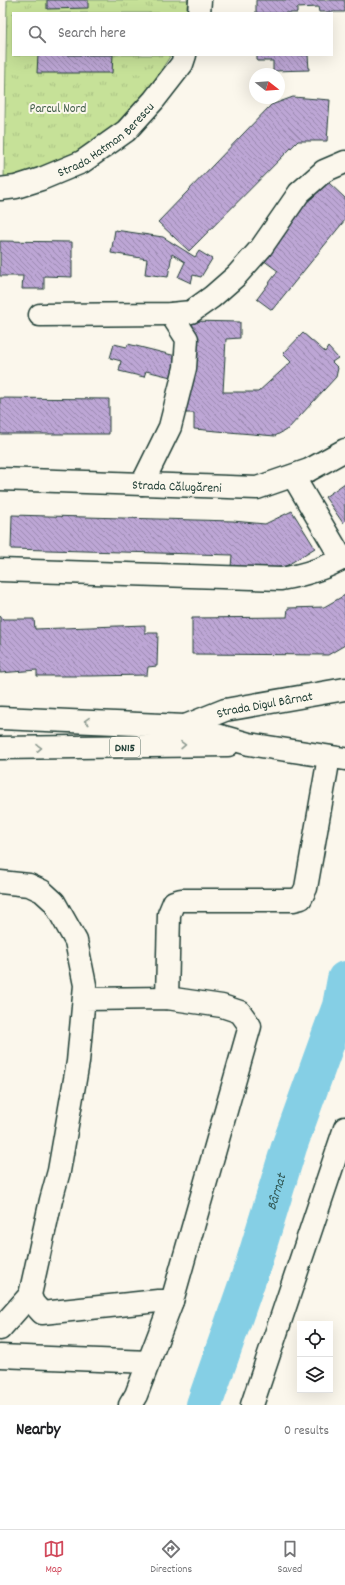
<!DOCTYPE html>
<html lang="en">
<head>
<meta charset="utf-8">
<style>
  :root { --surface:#fff; --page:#f2f2f2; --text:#202124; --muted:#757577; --line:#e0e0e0; --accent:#d1495b }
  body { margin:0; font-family:Dekko,sans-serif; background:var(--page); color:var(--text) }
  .controls { position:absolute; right:12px; bottom:12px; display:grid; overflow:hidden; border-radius:0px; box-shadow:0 4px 16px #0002 }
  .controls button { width:36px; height:36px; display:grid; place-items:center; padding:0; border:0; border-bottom:1px solid var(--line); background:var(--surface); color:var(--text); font:20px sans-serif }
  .compass { position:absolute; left:249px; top:68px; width:36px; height:36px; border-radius:50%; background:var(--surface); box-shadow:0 4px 16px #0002; rotate:107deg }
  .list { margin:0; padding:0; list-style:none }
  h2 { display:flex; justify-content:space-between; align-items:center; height:52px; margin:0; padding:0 16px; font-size:17px }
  h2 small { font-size:13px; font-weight:400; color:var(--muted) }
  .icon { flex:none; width:22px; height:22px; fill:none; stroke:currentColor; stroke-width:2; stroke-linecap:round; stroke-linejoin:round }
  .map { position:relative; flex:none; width:345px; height:1405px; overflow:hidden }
  .search { position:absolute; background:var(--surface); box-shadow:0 4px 16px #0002; left:12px; right:12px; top:12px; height:44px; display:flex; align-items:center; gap:10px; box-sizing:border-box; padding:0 14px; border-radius:0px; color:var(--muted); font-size:15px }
  .sheet { height:124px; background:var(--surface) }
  nav { display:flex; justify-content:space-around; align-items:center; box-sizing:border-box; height:56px; border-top:1px solid var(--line); background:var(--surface); font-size:11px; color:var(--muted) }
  nav a { display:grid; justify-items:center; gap:2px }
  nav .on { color:var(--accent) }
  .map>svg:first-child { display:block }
</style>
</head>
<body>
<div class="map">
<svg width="345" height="1405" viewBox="0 0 345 1405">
  <defs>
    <pattern id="park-tufts" width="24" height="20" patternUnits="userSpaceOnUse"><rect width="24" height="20" fill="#c6e198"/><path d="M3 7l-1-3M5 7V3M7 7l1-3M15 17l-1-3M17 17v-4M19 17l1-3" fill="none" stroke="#aac284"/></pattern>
    <pattern id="building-back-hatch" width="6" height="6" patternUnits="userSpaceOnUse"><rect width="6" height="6" fill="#bda6d5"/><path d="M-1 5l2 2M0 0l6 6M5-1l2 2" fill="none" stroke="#9988ae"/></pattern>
  </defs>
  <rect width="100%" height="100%" fill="#fbf7ec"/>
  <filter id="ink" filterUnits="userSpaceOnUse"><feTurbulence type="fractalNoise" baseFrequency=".025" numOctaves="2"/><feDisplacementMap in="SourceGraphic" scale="8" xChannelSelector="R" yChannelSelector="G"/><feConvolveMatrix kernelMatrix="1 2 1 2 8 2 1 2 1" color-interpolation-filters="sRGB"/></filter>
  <g filter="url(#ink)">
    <!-- park -->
    <polygon fill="url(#park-tufts)" stroke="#728f66" points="7,0 188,0 186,13 13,13 13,55 171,55 141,100 113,131 69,162 4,180"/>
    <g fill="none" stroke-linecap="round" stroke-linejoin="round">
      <!-- river -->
      <path stroke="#85cfe5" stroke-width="36" id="s1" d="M 204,1405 L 253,1265 L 289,1147 L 340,1006 L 345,979"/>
    </g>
    <!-- building -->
    <g fill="url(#building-back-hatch)" stroke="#1f3d34">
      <polygon points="47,0 88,0 88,8 47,9"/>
      <polygon points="256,0 345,0 345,12 319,12 318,7 297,8 297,13 256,13"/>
      <polygon points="38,55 113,55 112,73 37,73"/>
      <polygon points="257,55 308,55 309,70 273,71 273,61 257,61"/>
      <polygon points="293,97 330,100 327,141 298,141 189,251 158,222 271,105"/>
      <polygon points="328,182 345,198 345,220 272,310 257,299 278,271 263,260 307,202"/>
      <polygon points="115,230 163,237 195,257 199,251 212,259 201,277 193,275 191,283 178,277 185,262 172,254 168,277 145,274 147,259 111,253"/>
      <polygon points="0,241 72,242 72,277 44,276 44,289 22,289 23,276 0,276"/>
      <polygon points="190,321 240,322 240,338 226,339 223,392 258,392 291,362 283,354 303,333 325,352 328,347 338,358 332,362 338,368 336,377 288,429 275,436 194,429 194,413 186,413"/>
      <polygon points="114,344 127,347 128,344 176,356 171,377 146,371 144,377 119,371 121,361 110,358"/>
      <polygon points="0,398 109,399 109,434 0,434"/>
      <polygon points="345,483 345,521 343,523 325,497"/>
      <polygon points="292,511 315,548 286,566 268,569 231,567 232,555 11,549 12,515 233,521 265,524"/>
      <polygon points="345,595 345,645 328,655 192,654 192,618 287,617 288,608 324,607"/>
      <polygon points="0,616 3,619 34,619 35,629 145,625 145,633 158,633 157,666 148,667 147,675 91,676 37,676 37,670 0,673"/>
    </g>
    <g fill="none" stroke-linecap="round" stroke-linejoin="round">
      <defs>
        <g id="minor">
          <polyline points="199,13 200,0"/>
          <path id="s2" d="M 0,189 L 16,187 L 41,179 L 82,162 L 126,131 L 154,100 L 182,64 L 185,55"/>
          <polyline points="40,315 171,314 191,312 212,297 236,276 261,248 299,193 324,171 345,162"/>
          <polyline points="293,476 342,559"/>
          <path id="s3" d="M 0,479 L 257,488 L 309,470 L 345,450"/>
          <polyline points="142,484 170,427 185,368 187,339 171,314"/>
          <path d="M 0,570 L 281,579 C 304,575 325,569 345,557"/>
          <path id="s4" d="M 185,726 L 225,710 L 345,689"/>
          <polyline points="0,882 29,885 42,891 54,902 76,941 85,985 78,1062 59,1171 51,1200 30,1295 33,1303 42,1313 158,1301 172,1301 250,1026 240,1012 222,1006 167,998 84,999"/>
          <polyline points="167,998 169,914 174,902 181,900 293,900 301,898 306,888 329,757"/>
          <polyline points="0,1329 30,1295"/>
          <polyline points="0,1356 149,1362"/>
          <polyline points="130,1405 136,1395 172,1301"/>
          <polyline points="252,1405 345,1128"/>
        </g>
        <g id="major">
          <polyline points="0,718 185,726 249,744 345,759"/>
          <polyline points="0,748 228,745"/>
        </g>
      </defs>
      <!-- minor casing -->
      <use href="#minor" stroke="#1f3d34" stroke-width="25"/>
      <!-- major casing -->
      <use href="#major" stroke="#1f3d34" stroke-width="25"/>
      <!-- minor -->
      <use href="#minor" stroke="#fbf7ec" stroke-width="22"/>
      <!-- major -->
      <use href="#major" stroke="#fbf7ec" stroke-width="22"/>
    </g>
    <!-- one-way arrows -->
    <defs><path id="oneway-chevron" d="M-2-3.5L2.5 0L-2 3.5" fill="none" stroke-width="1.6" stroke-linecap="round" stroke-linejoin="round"/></defs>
    <g stroke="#8d9a90">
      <use href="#oneway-chevron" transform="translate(87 721) rotate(-178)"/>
      <use href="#oneway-chevron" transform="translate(183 745) rotate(-1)"/>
      <use href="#oneway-chevron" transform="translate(39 748) rotate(-1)"/>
    </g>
  </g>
  <g text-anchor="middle" stroke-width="4" stroke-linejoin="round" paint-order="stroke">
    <!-- shield labels -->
    <rect fill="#fbf7ec" stroke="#61756b" stroke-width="1" x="110" y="737" width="30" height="20" rx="3"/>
    <g font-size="12" font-weight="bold" fill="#1f3d34">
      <text x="125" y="751">DN15</text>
    </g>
    <!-- park labels -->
    <g font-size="13" fill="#405e48" stroke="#fbf7ec">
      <text x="58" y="112">Parcul Nord</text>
    </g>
    <!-- street labels -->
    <g font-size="13" fill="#1f3d34" stroke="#fbf7ec">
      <text dy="5" stroke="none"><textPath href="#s2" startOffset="119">Strada Hatman Berescu</textPath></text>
      <text dy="5" stroke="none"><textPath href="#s3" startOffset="177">Strada Călugăreni</textPath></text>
      <text dy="5" stroke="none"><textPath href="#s4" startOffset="83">Strada Digul Bârnat</textPath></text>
    </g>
    <!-- water labels -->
    <g font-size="14" font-style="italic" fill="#335a57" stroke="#fbf7ec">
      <text dy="5" stroke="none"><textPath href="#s1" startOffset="225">Bârnat</textPath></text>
    </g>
  </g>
</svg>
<div class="controls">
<button><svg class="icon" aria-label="locate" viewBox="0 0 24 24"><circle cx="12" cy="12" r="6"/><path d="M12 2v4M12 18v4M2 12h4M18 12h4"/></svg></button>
<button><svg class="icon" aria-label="layers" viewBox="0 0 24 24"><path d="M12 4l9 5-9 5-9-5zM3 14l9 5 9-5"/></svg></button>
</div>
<svg class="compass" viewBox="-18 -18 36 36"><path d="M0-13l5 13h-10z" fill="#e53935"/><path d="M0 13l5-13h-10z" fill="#757577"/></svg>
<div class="search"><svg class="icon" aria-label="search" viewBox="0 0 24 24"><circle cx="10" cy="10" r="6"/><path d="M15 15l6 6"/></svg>Search here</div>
</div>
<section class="sheet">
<h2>Nearby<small>0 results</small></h2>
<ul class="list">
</ul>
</section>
<nav>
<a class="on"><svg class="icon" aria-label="map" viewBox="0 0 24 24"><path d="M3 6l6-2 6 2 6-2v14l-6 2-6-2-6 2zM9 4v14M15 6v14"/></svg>Map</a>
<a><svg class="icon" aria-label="directions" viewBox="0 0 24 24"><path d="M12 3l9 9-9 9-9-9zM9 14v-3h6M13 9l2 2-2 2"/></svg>Directions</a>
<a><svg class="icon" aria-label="saved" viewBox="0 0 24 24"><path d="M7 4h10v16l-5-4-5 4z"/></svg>Saved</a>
</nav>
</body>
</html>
